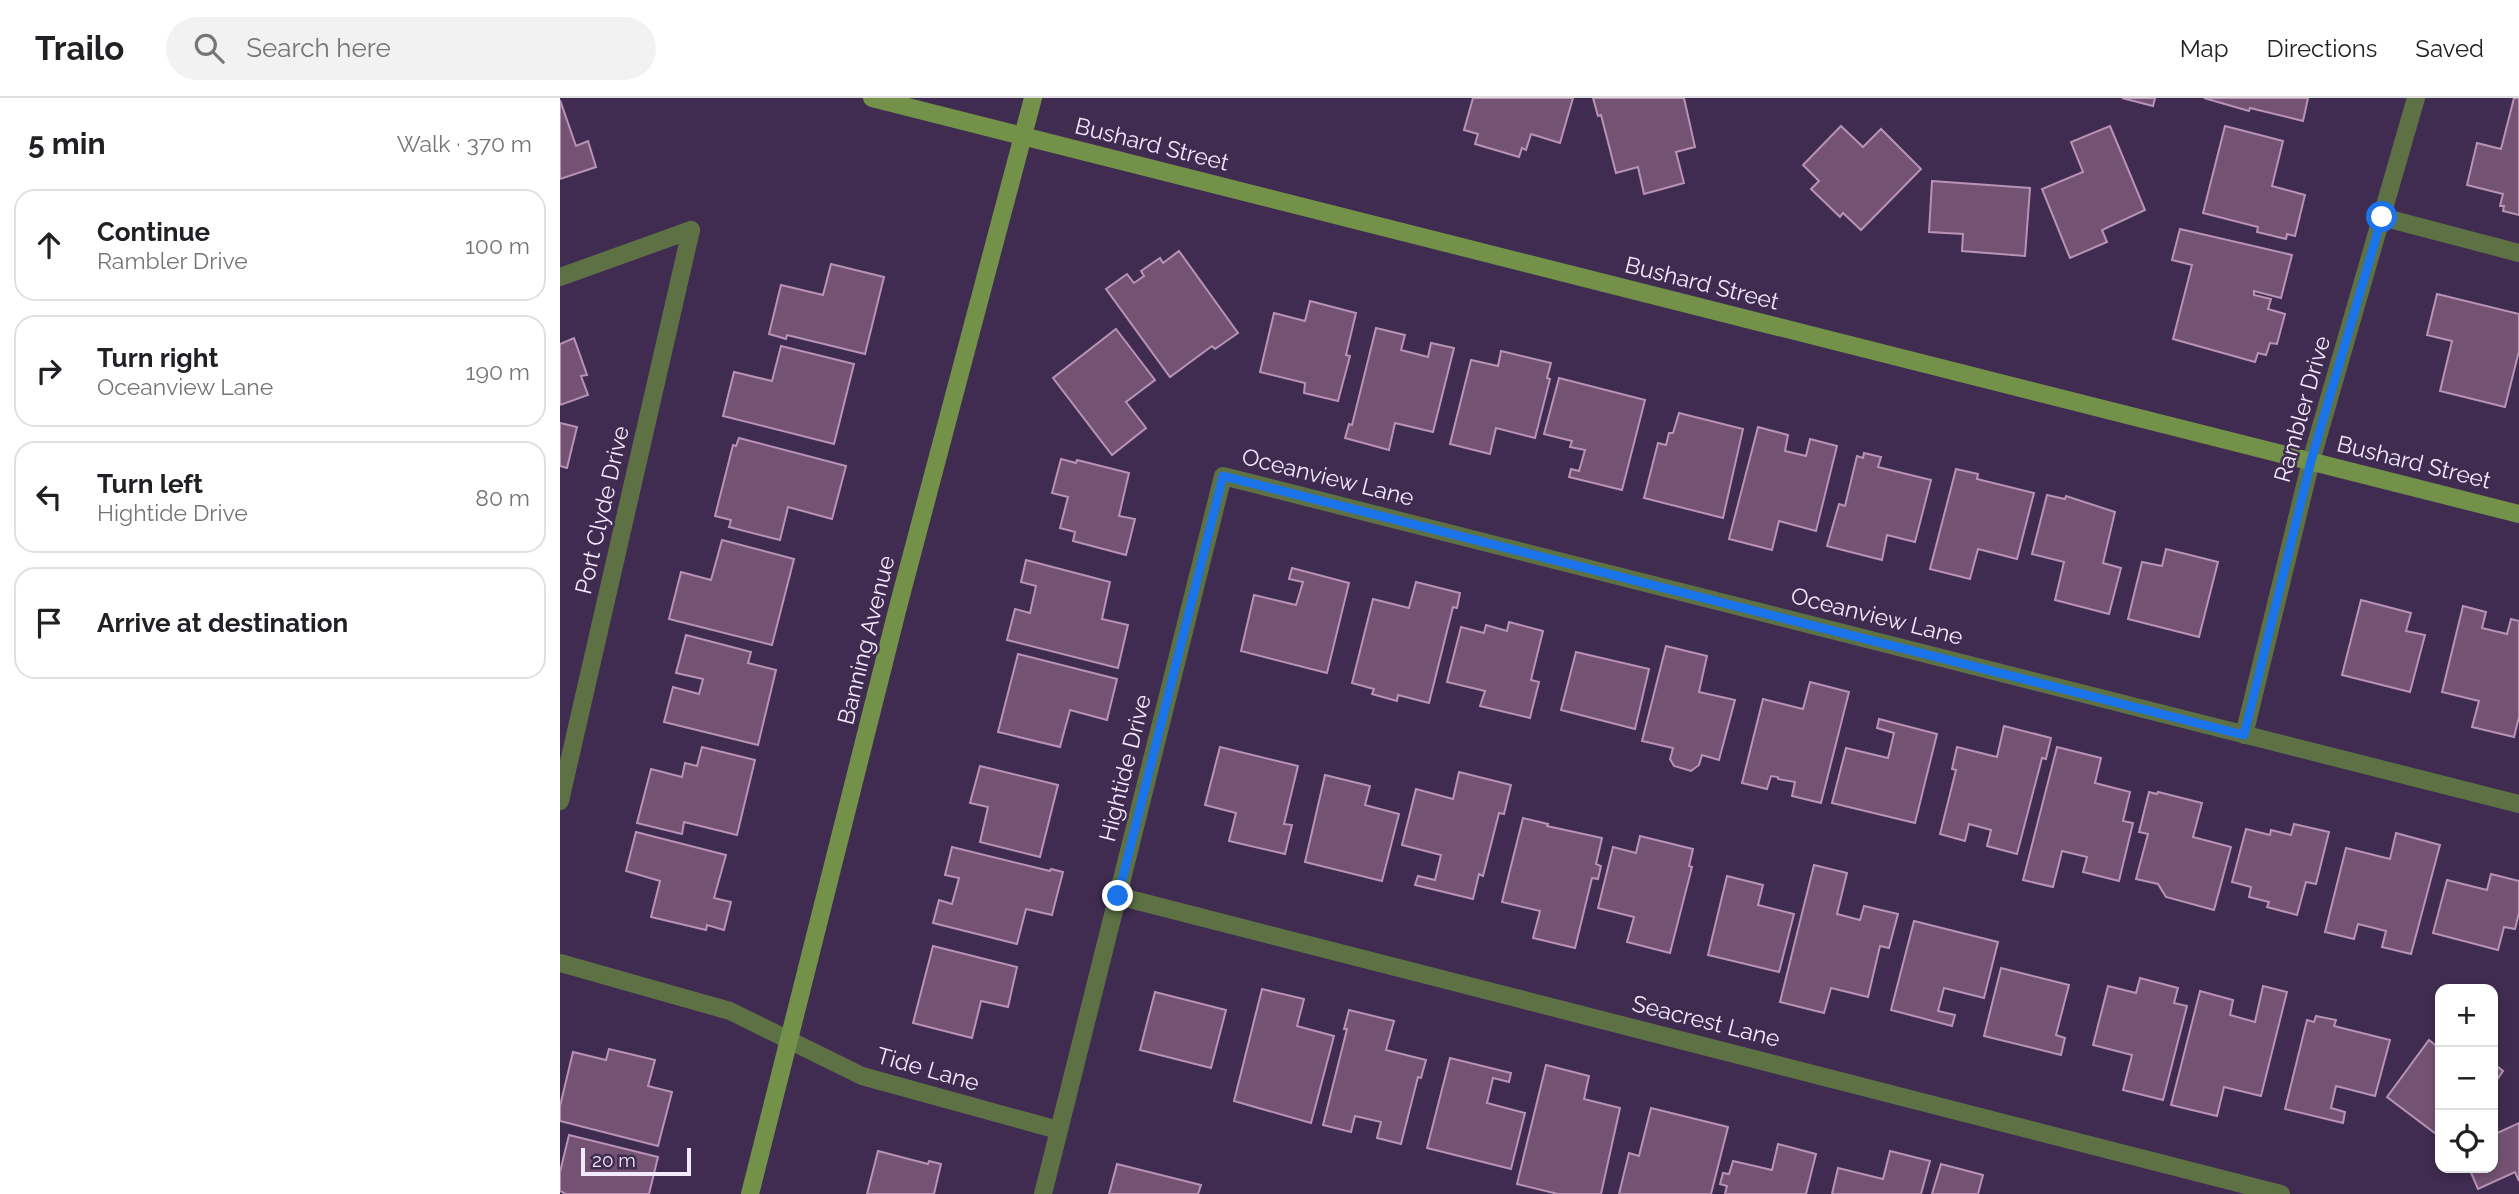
<!DOCTYPE html>
<html lang="en">
<head>
<meta charset="utf-8">
<style>
  :root { --surface:#fff; --page:#f2f2f2; --text:#202124; --muted:#757577; --line:#e0e0e0 }
  body { margin:0; font-family:Raleway,sans-serif; background:var(--page); color:var(--text) }
  .controls { position:absolute; right:21px; bottom:21px; display:grid; overflow:hidden; border-radius:14px; box-shadow:0 4px 10px #0003 }
  .controls button { width:63px; height:63px; display:grid; place-items:center; padding:0; border:0; border-bottom:2px solid var(--line); background:var(--surface); color:var(--text); font:35px sans-serif }
  .scale { position:absolute; left:21px; bottom:18px; width:110px; box-sizing:border-box; padding-left:7px; border:4px solid #f3e9fc; border-top:0; font-size:19px; line-height:24px; white-space:nowrap; color:#f3e9fc; -webkit-text-stroke:5px #3f2c50; paint-order:stroke }
  .stop { position:absolute; width:21px; height:21px; margin:-16px; border:5px solid #1a73e8; border-radius:50%; background:#fff }
  .stop.end { background:#1a73e8; border-color:#fff; box-shadow:0 2px 7px #0008 }
  .list { margin:0; padding:0; list-style:none }
  h2 { display:flex; justify-content:space-between; align-items:center; height:91px; margin:0; padding:0 28px; font-size:30px }
  h2 small { font-size:23px; font-weight:400; color:var(--muted) }
  .list li { display:grid; grid-template-columns:46px 1fr auto; gap:21px; align-items:center; box-sizing:border-box; height:112px; margin:0 14px 14px; padding:0 14px; border:2px solid var(--line); border-radius:21px }
  .list b { display:block; font-size:26px; white-space:nowrap }
  .list p { margin:0; font-size:23px; white-space:nowrap; color:var(--muted) }
  .list em { font-size:23px; font-style:normal; color:var(--muted) }
  .icon { flex:none; width:38px; height:38px; fill:none; stroke:currentColor; stroke-width:2; stroke-linecap:round; stroke-linejoin:round }
  .map { position:relative; flex:none; width:1959px; height:1096px; overflow:hidden }
  header { display:flex; align-items:center; gap:42px; box-sizing:border-box; height:98px; padding:0 35px; background:var(--surface); border-bottom:2px solid var(--line) }
  header strong { font-size:33px }
  nav { display:flex; gap:38px; margin-inline-start:auto; font-size:24px }
  .search { width:490px; height:63px; background:var(--page); display:flex; align-items:center; gap:18px; box-sizing:border-box; padding:0 24px; border-radius:38px; color:var(--muted); font-size:26px }
  main { display:flex }
  aside { flex:1; background:var(--surface) }
  .map>svg:first-child { display:block }
</style>
</head>
<body>
<header>
<strong>Trailo</strong>
<div class="search"><svg class="icon" aria-label="search" viewBox="0 0 24 24"><circle cx="10" cy="10" r="6"/><path d="M15 15l6 6"/></svg>Search here</div>
<nav><a>Map</a><a>Directions</a><a>Saved</a></nav>
</header>
<main>
<aside>
<h2>5 min<small>Walk · 370 m</small></h2>
<ul class="list">
<li><svg class="icon" aria-label="ahead" viewBox="0 0 24 24"><path d="M12 20V5M6 11l6-6 6 6"/></svg><div><b>Continue</b><p>Rambler Drive</p></div><em>100 m</em></li>
<li><svg class="icon" aria-label="right" viewBox="0 0 24 24"><path d="M7 20v-9h11M14 6l5 5-5 5"/></svg><div><b>Turn right</b><p>Oceanview Lane</p></div><em>190 m</em></li>
<li><svg class="icon" aria-label="left" viewBox="0 0 24 24"><path d="M17 20v-9H6M10 6l-5 5 5 5"/></svg><div><b>Turn left</b><p>Hightide Drive</p></div><em>80 m</em></li>
<li><svg class="icon" aria-label="arrive" viewBox="0 0 24 24"><path d="M6 21V4h12l-3 4 3 4H6"/></svg><div><b>Arrive at destination</b></div></li>
</ul>
</aside>
<div class="map">
<svg width="1959" height="1096" viewBox="0 0 1959 1096">
  <rect width="100%" height="100%" fill="#3f2c50"/>
  <!-- building -->
  <g fill="#745273" stroke="#b893b6" stroke-width="2">
    <polygon points="913,0 1013,0 1000,45 971,36 966,52 962,50 959,59 915,46 918,36 904,32"/>
    <polygon points="1033,0 1124,0 1135,49 1116,54 1124,85 1084,96 1078,69 1056,75 1041,17 1038,18"/>
    <polygon points="1562,0 1595,0 1593,8"/>
    <polygon points="1644,0 1748,0 1743,23 1690,10 1689,13"/>
    <polygon points="1954,0 1959,0 1959,117 1943,113 1944,108 1940,108 1943,96 1907,87 1917,45 1941,51"/>
    <polygon points="0,2 16,48 28,43 36,69 0,81"/>
    <polygon points="1281,28 1303,49 1321,31 1361,71 1301,132 1283,115 1280,119 1251,91 1259,83 1243,67"/>
    <polygon points="1550,28 1585,112 1542,132 1547,144 1510,160 1482,91 1523,74 1511,44"/>
    <polygon points="1665,28 1723,43 1712,88 1745,97 1735,138 1727,136 1726,141 1697,134 1698,129 1643,115"/>
    <polygon points="1372,83 1470,90 1465,158 1402,153 1403,136 1369,134"/>
    <polygon points="1620,131 1732,157 1721,200 1694,193 1694,197 1711,201 1708,211 1725,216 1717,246 1710,245 1706,257 1698,255 1695,264 1613,241 1632,167 1612,162"/>
    <polygon points="619,153 678,235 655,251 652,248 610,279 546,191 567,176 574,185 584,178 581,173 600,160 603,165"/>
    <polygon points="271,166 324,179 305,256 227,237 226,241 209,236 221,187 263,197"/>
    <polygon points="1877,196 1959,216 1959,253 1945,309 1880,293 1892,243 1867,237"/>
    <polygon points="750,203 796,215 786,257 790,258 778,303 744,295 745,285 700,274 714,215 745,223"/>
    <polygon points="816,230 845,237 841,252 868,259 871,245 894,250 873,334 835,325 829,352 785,340 789,326 792,327"/>
    <polygon points="556,231 595,282 566,304 586,330 552,357 493,280"/>
    <polygon points="14,240 27,277 21,278 28,297 0,307 0,246"/>
    <polygon points="221,248 294,266 274,346 163,318 174,274 212,283"/>
    <polygon points="941,253 991,265 987,280 990,281 975,340 936,330 930,356 890,346 911,262 938,268"/>
    <polygon points="999,280 1085,302 1062,392 1009,379 1011,371 1019,373 1025,352 1010,349 1012,343 984,336"/>
    <polygon points="1119,315 1183,331 1163,420 1084,400 1098,345 1106,347 1109,335 1113,335"/>
    <polygon points="0,325 17,329 7,370 0,368"/>
    <polygon points="1198,329 1228,337 1225,353 1246,358 1250,341 1277,348 1256,433 1219,423 1212,452 1169,441"/>
    <polygon points="179,340 286,368 272,421 228,409 220,442 169,429 171,422 155,418 173,347 176,348"/>
    <polygon points="1304,355 1321,359 1318,369 1371,382 1355,444 1327,437 1322,462 1267,448 1279,406 1285,408 1297,358 1303,360"/>
    <polygon points="501,361 516,365 517,362 569,375 559,418 575,421 566,457 513,443 515,434 500,430 508,399 492,395"/>
    <polygon points="1396,371 1418,376 1417,381 1474,395 1457,461 1418,451 1410,481 1370,471"/>
    <polygon points="1487,397 1505,401 1506,398 1555,414 1543,465 1561,470 1549,516 1495,502 1504,464 1472,456"/>
    <polygon points="162,442 234,461 212,547 109,521 121,474 151,482"/>
    <polygon points="1606,451 1658,464 1639,539 1568,521 1582,464 1602,468"/>
    <polygon points="466,462 550,484 542,521 568,527 558,570 447,542 455,511 470,515 476,488 461,484"/>
    <polygon points="732,470 789,485 767,575 681,553 694,497 736,507 743,484 729,481"/>
    <polygon points="856,484 900,495 897,510 893,509 869,605 838,597 837,603 812,596 814,591 792,585 813,501 849,510"/>
    <polygon points="1801,502 1851,515 1846,533 1865,537 1850,594 1782,577"/>
    <polygon points="1903,508 1926,514 1922,530 1947,536 1951,521 1959,523 1959,619 1954,639 1912,629 1919,603 1882,594"/>
    <polygon points="949,524 983,533 971,582 979,584 970,620 920,608 925,593 887,584 901,529 924,535 926,527 947,533"/>
    <polygon points="126,537 191,554 188,565 216,572 198,647 104,624 113,589 139,596 143,581 116,575"/>
    <polygon points="1106,548 1147,558 1139,594 1175,602 1159,662 1142,657 1139,667 1131,673 1114,668 1110,661 1113,650 1082,643"/>
    <polygon points="1016,554 1089,571 1075,631 1001,612"/>
    <polygon points="458,556 557,581 547,622 510,612 500,649 438,634"/>
    <polygon points="1250,584 1289,594 1261,705 1232,698 1235,684 1218,681 1218,679 1211,678 1207,691 1182,685 1203,601 1243,611"/>
    <polygon points="1319,621 1377,636 1355,725 1272,705 1286,650 1328,660 1334,635 1317,630"/>
    <polygon points="1444,628 1491,640 1486,661 1482,660 1457,756 1427,748 1431,732 1409,726 1405,743 1380,736 1396,672 1392,671 1397,649 1437,659"/>
    <polygon points="142,649 195,662 177,737 124,724 122,736 77,725 91,671 122,679 125,665 137,668"/>
    <polygon points="660,649 738,668 724,726 732,727 725,756 669,743 676,715 645,707"/>
    <polygon points="1497,649 1541,660 1535,685 1570,694 1563,723 1573,725 1559,783 1523,774 1527,759 1502,753 1493,789 1463,782"/>
    <polygon points="420,668 498,687 480,759 420,744 428,709 410,705"/>
    <polygon points="899,674 951,687 944,716 939,715 923,778 919,776 913,801 855,787 858,778 875,782 881,757 842,747 856,691 893,701"/>
    <polygon points="765,677 810,688 805,707 839,716 822,783 745,764"/>
    <polygon points="1589,694 1597,696 1598,694 1642,705 1633,739 1671,749 1654,812 1606,799 1598,786 1576,781 1588,736 1579,734"/>
    <polygon points="963,720 988,726 987,728 1042,740 1036,766 1041,768 1038,781 1032,780 1015,850 973,840 980,813 942,804"/>
    <polygon points="1734,726 1769,734 1756,786 1746,784 1737,817 1707,809 1709,804 1689,799 1691,789 1672,784 1686,731 1710,737 1711,732 1731,737"/>
    <polygon points="76,734 166,757 154,800 171,804 164,832 147,827 146,832 91,819 100,783 66,773"/>
    <polygon points="1836,735 1880,747 1851,856 1822,849 1826,833 1798,826 1794,841 1765,834 1786,750 1830,761"/>
    <polygon points="1080,738 1133,751 1129,768 1132,769 1110,855 1067,844 1074,819 1038,810 1053,749 1076,755"/>
    <polygon points="392,749 490,773 491,771 503,774 492,817 466,811 457,846 373,825 379,802 392,806 399,780 385,777"/>
    <polygon points="1254,767 1287,775 1277,816 1300,822 1304,808 1338,816 1329,850 1320,848 1308,899 1271,890 1264,915 1220,904"/>
    <polygon points="1931,776 1959,783 1959,815 1955,831 1944,829 1938,852 1873,835 1887,782 1927,792"/>
    <polygon points="1167,778 1203,787 1198,807 1234,816 1219,874 1148,857"/>
    <polygon points="1354,823 1438,844 1424,900 1384,890 1378,913 1395,917 1392,928 1331,912"/>
    <polygon points="373,848 457,869 448,909 421,903 412,940 353,925"/>
    <polygon points="1441,870 1509,887 1496,937 1505,940 1501,957 1424,938"/>
    <polygon points="1580,880 1618,890 1614,905 1627,908 1603,1002 1563,992 1572,957 1533,947 1548,888 1576,895"/>
    <polygon points="1703,888 1727,894 1701,998 1664,989 1657,1018 1611,1007 1640,893 1673,902 1670,917 1695,924"/>
    <polygon points="702,891 744,901 737,928 774,938 751,1025 674,1003"/>
    <polygon points="595,894 666,912 651,970 580,952"/>
    <polygon points="789,912 834,923 826,952 866,962 861,980 858,979 841,1046 817,1040 821,1024 795,1018 791,1034 763,1027 787,931 784,931"/>
    <polygon points="1756,918 1776,922 1774,928 1830,942 1815,998 1776,988 1771,1010 1785,1014 1783,1025 1725,1011 1747,922 1754,924"/>
    <polygon points="1869,942 1879,950 1880,947 1880,1039 1827,999"/>
    <polygon points="49,951 95,962 88,988 112,994 98,1048 0,1023 0,1008 13,954 46,962"/>
    <polygon points="890,960 951,975 949,984 933,980 927,1005 965,1015 951,1071 867,1050"/>
    <polygon points="1933,965 1943,973 1933,988"/>
    <polygon points="986,967 1029,978 1024,1001 1060,1010 1041,1096 998,1096 957,1086"/>
    <polygon points="1091,1010 1168,1029 1151,1096 1059,1096 1069,1055 1079,1058"/>
    <polygon points="1959,1025 1959,1083 1955,1074 1918,1091 1909,1070 1933,1070 1933,1037"/>
    <polygon points="9,1037 98,1059 89,1096 6,1096 0,1093 0,1074"/>
    <polygon points="1218,1046 1256,1056 1246,1096 1165,1096 1167,1088 1160,1086 1163,1075 1169,1076 1173,1063 1212,1072"/>
    <polygon points="318,1053 368,1066 369,1063 381,1066 374,1096 307,1096"/>
    <polygon points="1330,1053 1370,1063 1361,1096 1272,1096 1278,1070 1323,1081"/>
    <polygon points="557,1066 641,1087 638,1096 549,1096"/>
    <polygon points="1381,1066 1423,1077 1418,1096 1372,1096"/>
  </g>
  <g fill="none" stroke-linecap="round" stroke-linejoin="round">
    <!-- lane -->
    <polyline stroke="#5d7145" stroke-width="18" points="1822,119 1959,155"/>
    <!-- street -->
    <g stroke="#5d7145" stroke-width="18">
      <polyline points="0,179 131,132"/>
      <polyline points="1684,637 1751,363 1856,0"/>
      <polyline points="0,703 131,132"/>
      <polyline points="558,798 1721,1096"/>
      <polyline points="0,865 170,913 302,978 498,1032"/>
      <polyline points="483,1096 663,378 1959,706"/>
    </g>
    <!-- secondary -->
    <g stroke="#739149" stroke-width="18">
      <polyline points="312,0 1959,416"/>
      <polyline points="190,1096 339,505 473,0"/>
    </g>
  </g>
  <g fill="none" stroke-linecap="round" stroke-linejoin="round">
    <!-- route -->
    <polyline stroke="#1a73e8" stroke-width="9" points="558,798 663,378 1684,637 1751,363 1822,119"/>
  </g>
  <g text-anchor="middle" stroke-width="5" stroke-linejoin="round" paint-order="stroke">
    <!-- street labels -->
    <g font-size="23" fill="#f3e9fc" stroke="#3f2c50">
      <text transform="translate(592 46) rotate(14)" y="8">Bushard Street</text>
      <text transform="translate(1142 185) rotate(14)" y="8">Bushard Street</text>
      <text transform="translate(1742 311) rotate(-74)" y="8">Rambler Drive</text>
      <text transform="translate(1854 364) rotate(14)" y="8">Bushard Street</text>
      <text transform="translate(768 379) rotate(14)" y="8">Oceanview Lane</text>
      <text transform="translate(42 412) rotate(-77)" y="8">Port Clyde Drive</text>
      <text transform="translate(1317 518) rotate(14)" y="8">Oceanview Lane</text>
      <text transform="translate(306 542) rotate(-76)" y="8">Banning Avenue</text>
      <text transform="translate(565 670) rotate(-76)" y="8">Hightide Drive</text>
      <text transform="translate(1146 923) rotate(14)" y="8">Seacrest Lane</text>
      <text transform="translate(368 971) rotate(16)" y="8">Tide Lane</text>
    </g>
  </g>
</svg>
<div class="controls">
<button>+</button>
<button>−</button>
<button><svg class="icon" aria-label="locate" viewBox="0 0 24 24"><circle cx="12" cy="12" r="6"/><path d="M12 2v4M12 18v4M2 12h4M18 12h4"/></svg></button>
</div>
<div class="scale">20 m</div>
<div class="stop" style="left:1822px;top:119px"></div>
<div class="stop end" style="left:558px;top:798px"></div>
</div>
</main>
</body>
</html>
